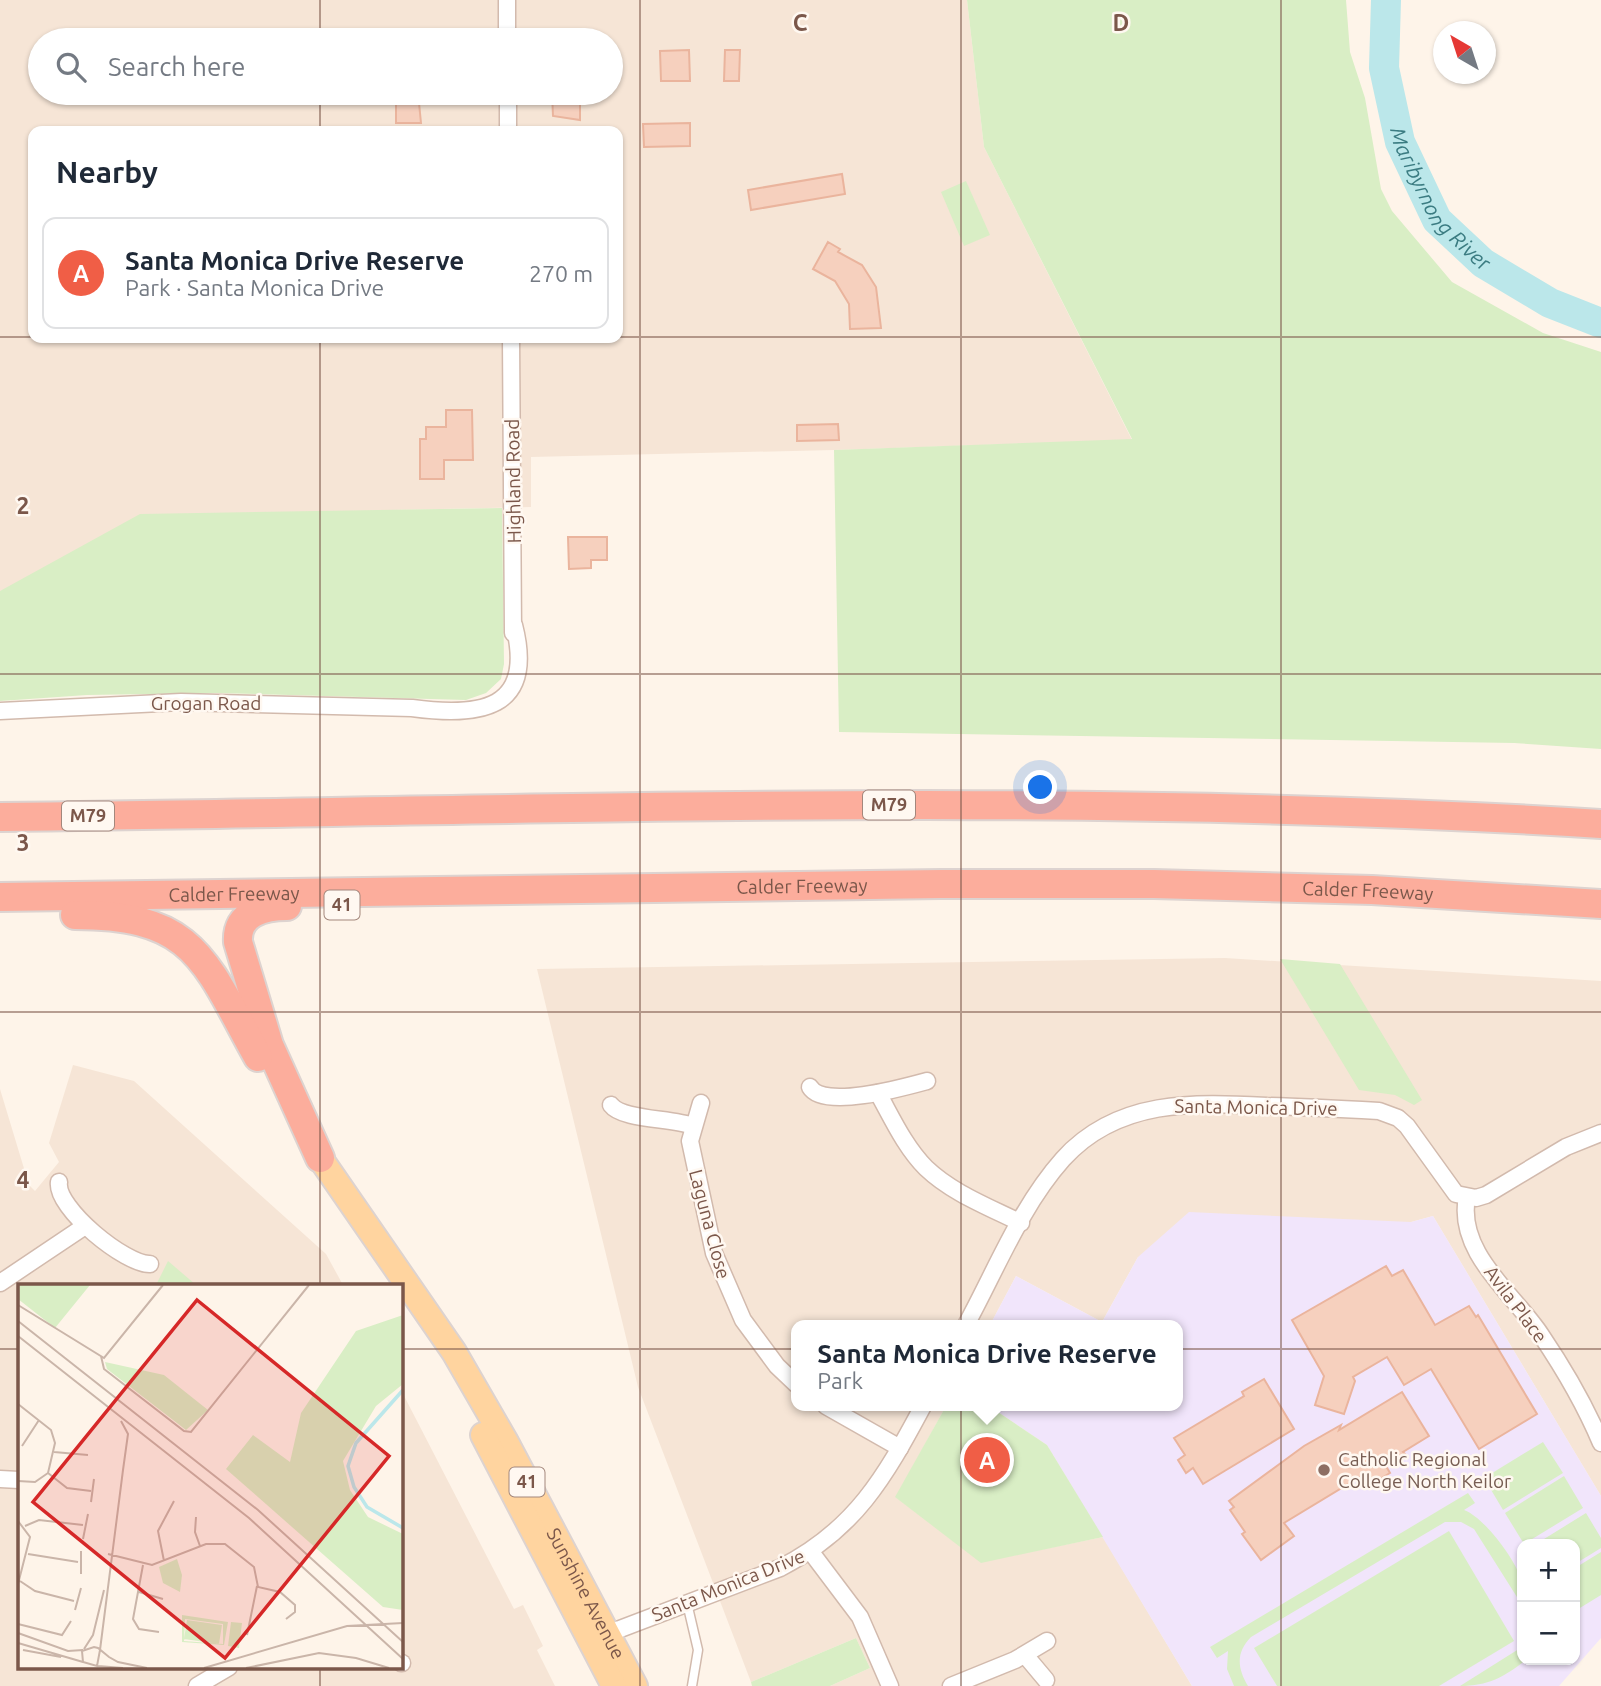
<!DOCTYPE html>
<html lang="en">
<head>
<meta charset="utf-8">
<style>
  :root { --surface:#fff; --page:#f6f6f7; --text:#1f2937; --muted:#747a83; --line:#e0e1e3; --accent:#f05e46 }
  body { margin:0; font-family:Ubuntu,sans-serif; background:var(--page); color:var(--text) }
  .controls { position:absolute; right:21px; bottom:21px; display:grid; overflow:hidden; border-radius:14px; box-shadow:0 2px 5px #0004 }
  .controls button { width:63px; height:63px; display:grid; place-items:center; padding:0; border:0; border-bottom:2px solid var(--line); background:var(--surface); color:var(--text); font:35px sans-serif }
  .compass { position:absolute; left:1433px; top:21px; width:63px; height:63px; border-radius:50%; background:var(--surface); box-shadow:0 2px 5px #0004; rotate:321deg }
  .you { position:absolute; left:1041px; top:788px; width:24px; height:24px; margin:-18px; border:5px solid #fff; border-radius:50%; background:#1a73e8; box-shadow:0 0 0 10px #1a73e833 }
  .badge { display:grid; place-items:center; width:46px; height:46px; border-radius:50%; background:var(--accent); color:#fff; font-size:23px; font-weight:700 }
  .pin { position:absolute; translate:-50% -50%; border:4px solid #fff; box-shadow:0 2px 7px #0006 }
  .popup { position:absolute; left:791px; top:1320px; width:392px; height:91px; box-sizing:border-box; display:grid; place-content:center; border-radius:14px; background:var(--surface); filter:drop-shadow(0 2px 5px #0005); font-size:23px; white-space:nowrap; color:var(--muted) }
  .popup b { font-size:26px; color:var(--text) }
  .popup::after { content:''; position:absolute; left:50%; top:100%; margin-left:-14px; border:14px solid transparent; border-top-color:var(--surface) }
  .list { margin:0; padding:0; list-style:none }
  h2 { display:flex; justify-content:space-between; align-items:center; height:91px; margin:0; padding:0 28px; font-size:30px }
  h2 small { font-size:23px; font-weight:400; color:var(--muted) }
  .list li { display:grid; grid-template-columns:46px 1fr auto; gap:21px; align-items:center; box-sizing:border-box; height:112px; margin:0 14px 14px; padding:0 14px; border:2px solid var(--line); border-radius:14px }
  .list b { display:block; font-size:26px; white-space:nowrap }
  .list p { margin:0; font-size:23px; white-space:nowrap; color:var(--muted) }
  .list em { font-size:23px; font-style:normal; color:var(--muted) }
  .icon { flex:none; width:38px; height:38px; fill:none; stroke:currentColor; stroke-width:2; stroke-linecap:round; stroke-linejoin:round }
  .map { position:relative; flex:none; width:1601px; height:1686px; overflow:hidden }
  .search { position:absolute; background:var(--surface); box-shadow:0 2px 5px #0004; left:28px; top:28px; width:595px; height:77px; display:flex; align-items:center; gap:18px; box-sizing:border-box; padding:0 24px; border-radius:38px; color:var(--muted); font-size:26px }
  .panel { position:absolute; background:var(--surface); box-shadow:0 2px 5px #0004; left:28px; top:126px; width:595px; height:217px; border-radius:14px }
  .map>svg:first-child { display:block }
</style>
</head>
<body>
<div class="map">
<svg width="1601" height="1686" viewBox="0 0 1601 1686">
  <rect width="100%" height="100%" fill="#fef4e9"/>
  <!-- residential -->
  <g fill="#f6e5d6" fill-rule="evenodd">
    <path d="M 0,0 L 967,0 L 984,147 L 1132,440 L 834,450 L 531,457 L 531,507 L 392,510 L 0,591 ZM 40,40 L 611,40 L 611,93 L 40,93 ZM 33,131 L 618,131 L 618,338 L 33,338 Z"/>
    <polygon points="1225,958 1601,981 1601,1496 1433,1216 1411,1222 1138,1257 1102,1322 1016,1276 990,1325 796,1325 796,1406 946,1406 896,1497 981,1562 1103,1537 1192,1686 830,1686 870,1668 856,1638 751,1682 638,1387 537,969"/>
    <polygon points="73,1065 134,1081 326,1254 343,1285 19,1285 19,1667 401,1667 401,1390 514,1609 523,1605 543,1646 537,1650 555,1686 0,1686 0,1089 29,1185 35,1191 59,1162 49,1143"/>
  </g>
  <!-- education -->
  <path fill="#f1e5fb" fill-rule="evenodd" d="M 1189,1212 L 1411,1222 L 1433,1216 L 1601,1496 L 1601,1638 L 1559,1686 L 1192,1686 L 1047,1445 L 989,1406 L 1178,1406 L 1178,1325 L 990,1325 L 1016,1276 L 1102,1322 L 1138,1257 ZM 1522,1544 L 1575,1544 L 1575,1660 L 1522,1660 Z"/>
  <!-- green -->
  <g fill="#d9eec5">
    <polygon points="967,0 1346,0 1350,52 1365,98 1381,189 1392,211 1452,282 1543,333 1601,352 1601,749 1514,743 839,732 834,450 1132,439 984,147"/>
    <polygon points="966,181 990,235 964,246 941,192"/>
    <polygon points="502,508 504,664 501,679 486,693 466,700 216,693 87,695 0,701 0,591 140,514"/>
    <polygon points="1280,959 1340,964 1422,1100 1414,1105 1395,1095 1359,1090"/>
    <polygon points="168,1261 196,1285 156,1285"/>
    <polygon points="946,1406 989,1406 1047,1445 1103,1537 981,1563 895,1497"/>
    <polygon points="1543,1442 1563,1473 1503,1510 1484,1478"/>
    <polygon points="1564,1476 1583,1508 1524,1544 1505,1513"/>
    <path d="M 1468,1493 L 1475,1503 L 1464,1510 C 1484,1517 1518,1562 1522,1583 C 1524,1590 1522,1598 1522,1605 L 1474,1529 L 1461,1522 L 1445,1522 L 1251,1637 C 1236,1652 1237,1668 1248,1686 L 1234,1686 L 1227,1669 L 1228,1651 L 1217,1658 L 1210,1647 Z"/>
    <polygon points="1586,1513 1601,1538 1601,1548 1575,1564 1575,1544 1536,1544"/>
    <polygon points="1449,1531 1514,1641 1439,1686 1277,1686 1254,1648"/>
    <polygon points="1601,1552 1601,1595 1575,1611 1575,1568"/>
    <polygon points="856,1638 870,1668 830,1686 752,1686 751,1682"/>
    <path d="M 1522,1647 L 1522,1660 L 1526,1660 C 1504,1677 1488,1686 1460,1686 Z"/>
  </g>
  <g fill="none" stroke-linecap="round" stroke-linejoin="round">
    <!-- river -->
    <path stroke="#bbe7ea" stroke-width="30" id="s1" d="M 1386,0 L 1384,68 L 1400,142 L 1437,220 L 1483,263 L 1550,303 L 1601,323"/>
  </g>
  <!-- building -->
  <g fill="#f6d0be" stroke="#eab49d" stroke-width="2">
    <polygon points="689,50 690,81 661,81 660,51"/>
    <polygon points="725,50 740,50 739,81 724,81"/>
    <polygon points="396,93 418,93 421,123 396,123"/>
    <polygon points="552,93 580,93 580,120 553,116"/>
    <polygon points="690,123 690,146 644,147 643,124"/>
    <polygon points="842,174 845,194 751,210 748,190"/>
    <polygon points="828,242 840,249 838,252 862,265 876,287 881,328 850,329 849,304 835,281 813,269"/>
    <polygon points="446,410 472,410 473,460 444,460 444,479 420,479 420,439 426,439 426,427 446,427"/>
    <polygon points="838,424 839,440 797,441 797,425"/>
    <polygon points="568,537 607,537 607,560 591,560 591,568 569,569"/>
    <polygon points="1386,1266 1392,1276 1403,1270 1435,1325 1469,1306 1476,1317 1478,1315 1537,1414 1479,1449 1431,1369 1404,1385 1387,1357 1353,1377 1355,1381 1344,1414 1315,1405 1324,1376 1292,1320"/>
    <polygon points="1264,1379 1294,1429 1203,1484 1193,1468 1186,1473 1178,1460 1185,1455 1174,1438 1244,1396 1242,1392"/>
    <polygon points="1402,1392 1429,1436 1403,1452 1405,1454 1386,1466 1390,1473 1366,1487 1360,1477 1284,1523 1294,1536 1261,1560 1242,1534 1245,1532 1230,1510 1234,1507 1229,1501 1304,1446 1341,1425 1339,1430"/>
  </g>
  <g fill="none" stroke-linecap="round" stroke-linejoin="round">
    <defs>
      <polyline id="service" points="687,1603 698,1650 692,1686"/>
      <g id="minor">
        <polyline points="507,0 507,40"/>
        <polyline points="508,93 508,131"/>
        <polyline points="511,338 513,633"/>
        <path d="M 0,711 L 181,702 L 412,708 C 479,717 536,711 514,625"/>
        <path d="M 810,1087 C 823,1110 905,1087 927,1081"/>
        <path d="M 878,1093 C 892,1118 905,1147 926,1168 C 952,1193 989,1207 1021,1223"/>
        <polyline points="701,1103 690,1141 714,1253 743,1320 777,1366 796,1384"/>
        <path d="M 611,1105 C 622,1120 672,1118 693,1126"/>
        <path d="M 59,1182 C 55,1208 126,1265 150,1264"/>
        <path d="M 1467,1197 C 1456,1253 1515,1295 1541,1335 C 1564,1369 1585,1405 1601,1443"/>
        <polyline points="0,1283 85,1226"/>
        <path d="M 966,1325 C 996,1270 1021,1206 1063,1159 C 1117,1099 1194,1102 1267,1106 C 1304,1107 1342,1109 1379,1111 L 1398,1118 L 1407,1126 L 1456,1194 L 1476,1198 L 1486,1195 L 1566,1147 L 1601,1133"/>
        <polyline points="826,1406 900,1448"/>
        <polyline points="0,1479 19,1480"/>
        <polyline points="811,1552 860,1617 890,1686"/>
        <path d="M 599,1637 L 780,1568 C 855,1530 885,1477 923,1406"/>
        <polyline points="1025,1655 1046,1680"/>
        <polyline points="401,1663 402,1663"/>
        <polyline points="197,1686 229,1667"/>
        <polyline points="951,1686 1015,1660 1047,1641"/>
      </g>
      <g id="primary">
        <path id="s2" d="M 320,1158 L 454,1352 L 506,1442 L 635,1686"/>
        <polyline points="483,1435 614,1686"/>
      </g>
      <g id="motorway">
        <path d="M 0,817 C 534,811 1068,790 1601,824"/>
        <path id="s3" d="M 0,897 L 941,884 L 1154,884 L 1372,890 L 1601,904"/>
        <path d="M 287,906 C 264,906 236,913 238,942 L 269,1045 L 320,1158"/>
        <path d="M 75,915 C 197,915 205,962 258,1057"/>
      </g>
    </defs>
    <!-- service casing -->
    <use href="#service" stroke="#d2baad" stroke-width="11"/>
    <!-- minor casing -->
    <use href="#minor" stroke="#d2baad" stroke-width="19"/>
    <!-- primary casing -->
    <use href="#primary" stroke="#ddd3d0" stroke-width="28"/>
    <!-- motorway casing -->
    <use href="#motorway" stroke="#ddd3d0" stroke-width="32"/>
    <!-- service -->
    <use href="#service" stroke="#fff" stroke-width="8"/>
    <!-- minor -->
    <use href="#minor" stroke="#fff" stroke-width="16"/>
    <!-- primary -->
    <use href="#primary" stroke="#ffd49f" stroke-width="24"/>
    <!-- motorway -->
    <use href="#motorway" stroke="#fcad9c" stroke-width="28"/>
  </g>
  <!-- grid -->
  <path fill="none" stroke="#7b574a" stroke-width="2" stroke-opacity="0.55" d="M 320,0 L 320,40M 640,0 L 640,1686M 961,0 L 961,1686M 1281,0 L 1281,1686M 320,93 L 320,131M 0,337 L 33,337M 618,337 L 1601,337M 320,338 L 320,1285M 0,674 L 1601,674M 0,1012 L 1601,1012M 0,1349 L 19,1349M 401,1349 L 1601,1349M 320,1667 L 320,1686"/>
  <!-- markers -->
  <circle fill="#8d6e63" stroke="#fff8f1" stroke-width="2.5" cx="1324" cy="1470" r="7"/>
  <g text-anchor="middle" stroke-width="5" stroke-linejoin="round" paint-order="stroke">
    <!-- shield labels -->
    <g fill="#fff8f1" stroke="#a3877c" stroke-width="2">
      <rect x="863" y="790.5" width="52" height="29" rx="5"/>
      <rect x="62" y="801.5" width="52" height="29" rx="5"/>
      <rect x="324.5" y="890.5" width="35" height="29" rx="5"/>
      <rect x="509.5" y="1467.5" width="35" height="29" rx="5"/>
    </g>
    <g font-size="18" font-weight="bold" fill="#7b574a">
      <text x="889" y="811">M79</text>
      <text x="88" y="822">M79</text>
      <text x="342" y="911">41</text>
      <text x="527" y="1488">41</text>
    </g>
    <!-- street labels -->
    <g font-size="19" fill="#7b574a" stroke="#fff8f1">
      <text transform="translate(513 481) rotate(-91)" y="7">Highland Road</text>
      <text x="206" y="710">Grogan Road</text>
      <text dy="7" stroke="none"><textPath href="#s3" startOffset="802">Calder Freeway</textPath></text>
      <text dy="7" stroke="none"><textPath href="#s3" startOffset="1368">Calder Freeway</textPath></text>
      <text dy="7" stroke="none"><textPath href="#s3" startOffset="234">Calder Freeway</textPath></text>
      <text transform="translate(1256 1107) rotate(1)" y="7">Santa Monica Drive</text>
      <text transform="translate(710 1224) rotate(75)" y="7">Laguna Close</text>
      <text transform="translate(1516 1304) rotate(53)" y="7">Avila Place</text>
      <text transform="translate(728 1585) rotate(-22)" y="7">Santa Monica Drive</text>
      <text dy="7" stroke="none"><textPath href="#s2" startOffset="511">Sunshine Avenue</textPath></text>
    </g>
    <!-- education labels -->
    <g font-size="19" fill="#785e54" stroke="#fff8f1" text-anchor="start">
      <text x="1338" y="1466">Catholic Regional<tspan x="1338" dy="22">College North Keilor</tspan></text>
    </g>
    <!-- water labels -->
    <g font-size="21" font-style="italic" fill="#3b7c82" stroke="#fff8f1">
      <text dy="7" stroke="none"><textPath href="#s1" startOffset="214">Maribyrnong River</textPath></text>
    </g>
  </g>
  <!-- overview -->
  <g transform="translate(18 1284)">
    <rect width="385" height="385" fill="#fef4e9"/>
    <path d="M 0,1 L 72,1 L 37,44 L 0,15 ZM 385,31 L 385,100 L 358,122 L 325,177 L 332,206 L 350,233 L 385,250 L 385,326 L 365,323 L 208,185 L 235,151 L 272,178 L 283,129 L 338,47 ZM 87,78 L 146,91 L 190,126 L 168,146 L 89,85 ZM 159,275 L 164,291 L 162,308 L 145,299 L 141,283 ZM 164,331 L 210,338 L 206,361 L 164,358 ZM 167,335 L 205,340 L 205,360 L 166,357 ZM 169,336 L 204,341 L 201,360 L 166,355 ZM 213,338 L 224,339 L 221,364 L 210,362 Z" fill="#d9eec5" fill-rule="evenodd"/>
    <path fill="none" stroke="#bbe7ea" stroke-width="3.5" d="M 385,106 L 338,159 L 330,182 L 336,203 L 349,223 L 385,244"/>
    <path fill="none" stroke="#cab5a9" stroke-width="2" d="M 0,21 L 86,74 L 145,1M 0,37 L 240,226 L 385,358M 0,52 L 231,234 L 385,375M 83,72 L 86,85 L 166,147 L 173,148 L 291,1M 0,120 L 33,146 L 37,159 L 30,189 L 17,198 L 0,197M 103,137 L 110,150 L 105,186M 4,162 L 21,136M 36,168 L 70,171M 30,189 L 49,204 L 73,207M 73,218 L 76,195M 178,233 L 177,248 L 182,262M 0,237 L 12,253 L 0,300M 7,242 L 21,236 L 65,241M 65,255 L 70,230M 63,267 L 63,290M 10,270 L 60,278M 90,270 L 134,281 L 188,260 L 207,260 L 236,283 L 240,303 L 262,308 L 277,321 L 277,328 L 268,335M 146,277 L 140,247 L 156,217M 125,281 L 115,335 L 121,345 L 141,348M 2,297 L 17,307 L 56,317M 121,308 L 145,315M 57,326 L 63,304M 0,340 L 44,351 L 53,337M 0,349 L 50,367 L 65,366M 229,351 L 239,302M 0,359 L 65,378M 66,365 L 75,351 L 86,306M 5,366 L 43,373M 82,366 L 105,186M 82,366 L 79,382 L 65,378 L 64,367 L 76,363 L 80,364 L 91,373 L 100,378 L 129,384M 80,382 L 105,384M 186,384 L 329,342 L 385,339M 228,384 L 301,369 L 338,374 L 371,384"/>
    <path fill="#d62828" fill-opacity="0.15" stroke="#d62828" stroke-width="3.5" d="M 179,16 L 371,172 L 207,374 L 15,218 Z"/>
    <rect width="385" height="385" fill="none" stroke="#7b574a" stroke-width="3.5"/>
  </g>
  <g font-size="23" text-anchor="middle" font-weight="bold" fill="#7b574a" stroke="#fff8f1" stroke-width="5" stroke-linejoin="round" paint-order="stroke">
    <text x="800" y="31">C</text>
    <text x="1121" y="31">D</text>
    <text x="23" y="514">2</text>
    <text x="23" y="851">3</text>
    <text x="23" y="1188">4</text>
  </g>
</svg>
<div class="controls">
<button>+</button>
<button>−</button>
</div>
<svg class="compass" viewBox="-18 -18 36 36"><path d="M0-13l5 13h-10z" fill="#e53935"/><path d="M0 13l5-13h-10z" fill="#747a83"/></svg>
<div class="you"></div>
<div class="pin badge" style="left:987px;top:1460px">A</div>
<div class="popup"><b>Santa Monica Drive Reserve</b>Park</div>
<div class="search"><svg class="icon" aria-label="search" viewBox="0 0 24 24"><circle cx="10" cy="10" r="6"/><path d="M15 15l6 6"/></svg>Search here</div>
<section class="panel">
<h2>Nearby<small></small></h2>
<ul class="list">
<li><span class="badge">A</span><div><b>Santa Monica Drive Reserve</b><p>Park · Santa Monica Drive</p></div><em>270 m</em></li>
</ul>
</section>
</div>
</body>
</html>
